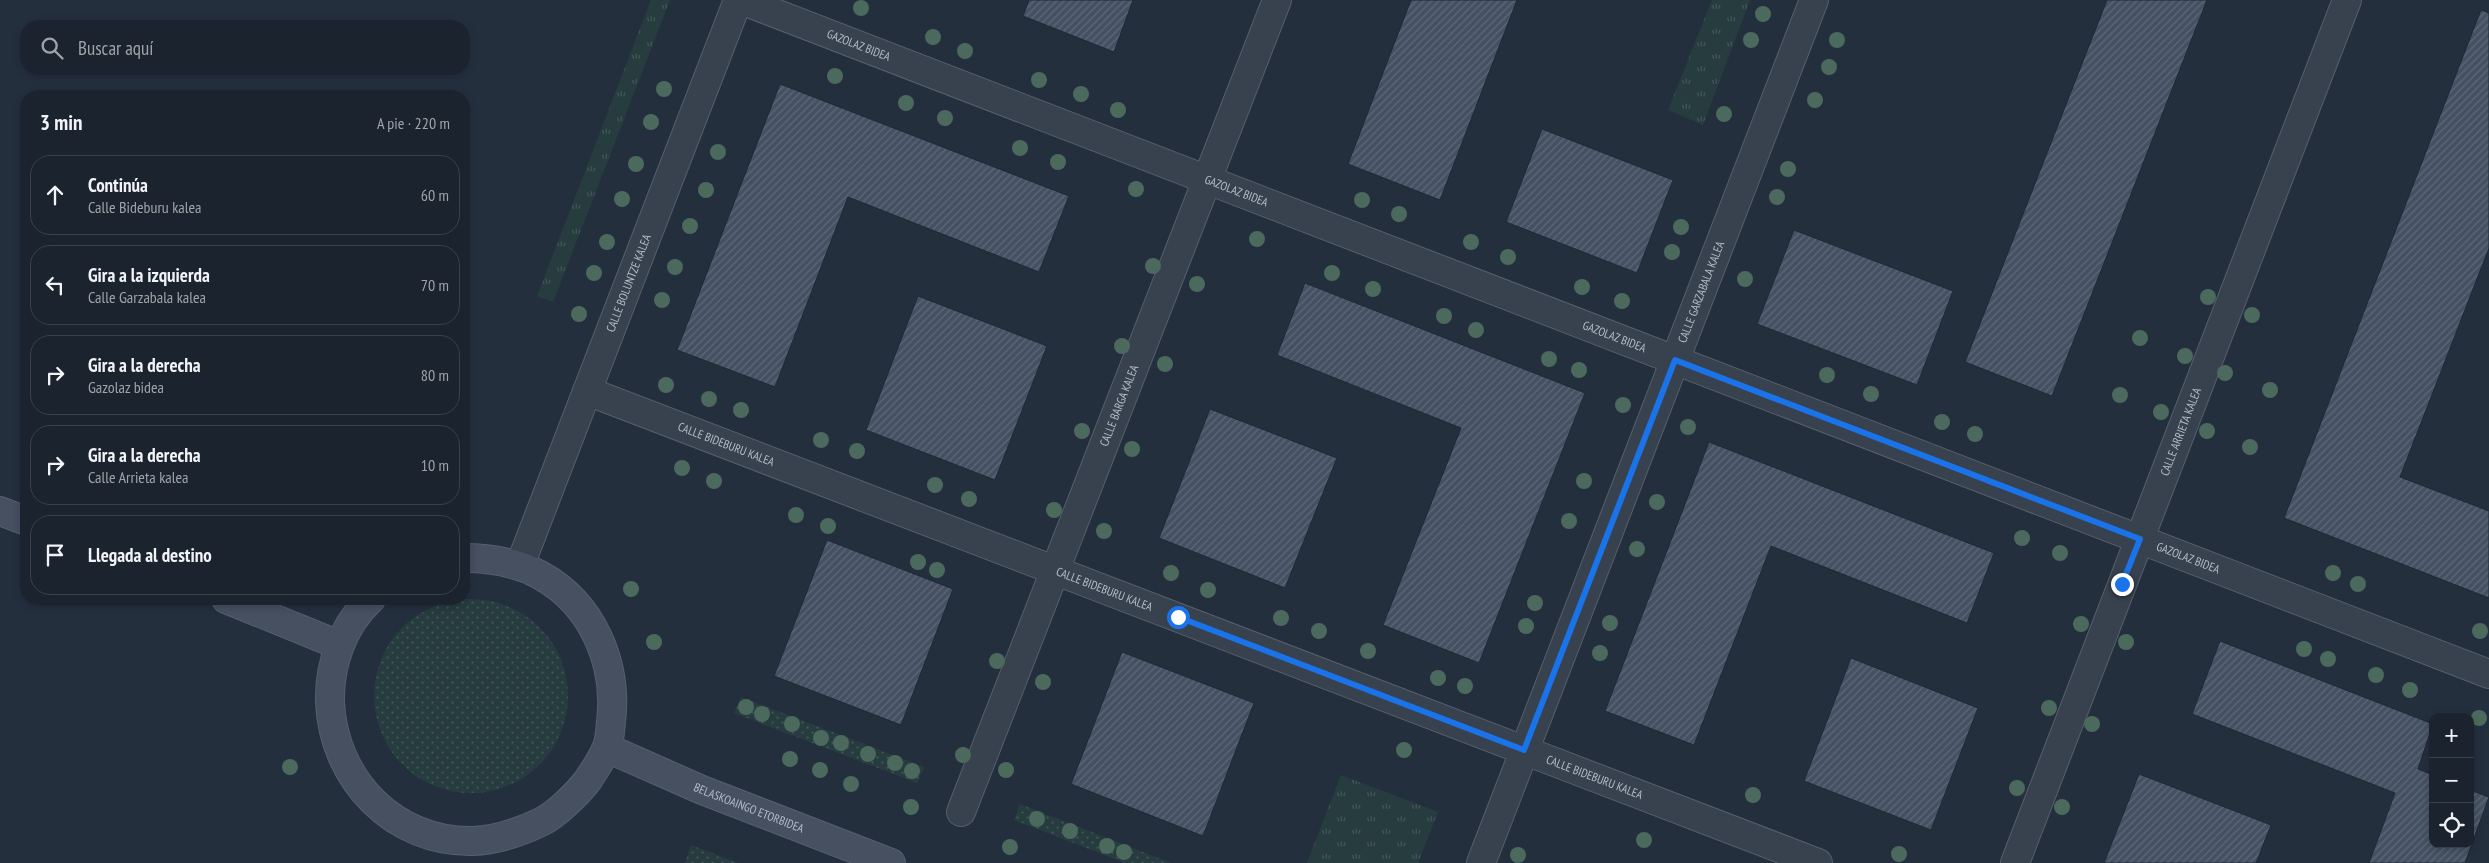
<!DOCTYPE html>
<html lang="es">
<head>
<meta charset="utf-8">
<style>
  :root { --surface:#1b232e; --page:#242b36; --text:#f1f3f6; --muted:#a0a4aa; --line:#39404a }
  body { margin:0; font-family:"PT Sans Narrow",sans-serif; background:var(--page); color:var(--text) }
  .controls { position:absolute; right:15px; bottom:15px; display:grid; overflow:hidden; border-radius:10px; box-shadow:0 2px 8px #0003 }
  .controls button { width:45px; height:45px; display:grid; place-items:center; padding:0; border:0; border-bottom:1px solid var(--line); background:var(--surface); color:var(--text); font:25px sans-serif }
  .stop { position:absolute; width:15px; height:15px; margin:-11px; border:4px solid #1a73e8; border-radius:50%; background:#fff }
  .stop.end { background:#1a73e8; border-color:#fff; box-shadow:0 1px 5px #0008 }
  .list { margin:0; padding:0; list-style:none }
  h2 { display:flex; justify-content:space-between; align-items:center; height:65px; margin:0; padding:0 20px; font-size:21px }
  h2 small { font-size:16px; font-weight:400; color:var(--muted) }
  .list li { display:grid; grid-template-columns:32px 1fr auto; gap:15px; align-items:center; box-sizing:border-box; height:80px; margin:0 10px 10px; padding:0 10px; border:1px solid var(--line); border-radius:20px }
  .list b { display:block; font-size:19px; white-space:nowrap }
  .list p { margin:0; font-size:16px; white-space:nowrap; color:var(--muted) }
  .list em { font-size:16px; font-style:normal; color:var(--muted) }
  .icon { flex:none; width:28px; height:28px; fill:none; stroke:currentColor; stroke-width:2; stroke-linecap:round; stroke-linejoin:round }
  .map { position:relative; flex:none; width:2489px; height:863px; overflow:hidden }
  .search { position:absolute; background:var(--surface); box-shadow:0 2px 8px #0003; left:20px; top:20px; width:450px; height:55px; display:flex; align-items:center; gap:12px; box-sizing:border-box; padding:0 18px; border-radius:20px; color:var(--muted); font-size:19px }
  .panel { position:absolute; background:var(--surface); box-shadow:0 2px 8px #0003; left:20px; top:90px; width:450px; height:515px; border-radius:20px }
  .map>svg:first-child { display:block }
</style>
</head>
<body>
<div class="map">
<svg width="2489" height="863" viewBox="0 0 2489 863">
  <defs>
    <pattern id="grass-tufts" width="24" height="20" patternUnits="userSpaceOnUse" patternTransform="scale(1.25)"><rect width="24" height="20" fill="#263c3f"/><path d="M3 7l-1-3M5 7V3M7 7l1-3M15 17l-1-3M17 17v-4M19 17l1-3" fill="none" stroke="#435659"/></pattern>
    <pattern id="garden-dots" width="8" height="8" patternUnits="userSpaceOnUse" patternTransform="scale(1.25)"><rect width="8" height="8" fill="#263c3f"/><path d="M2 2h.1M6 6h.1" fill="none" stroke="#435659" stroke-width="1.8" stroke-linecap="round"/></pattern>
    <pattern id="building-hatch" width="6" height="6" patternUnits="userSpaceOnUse" patternTransform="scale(1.25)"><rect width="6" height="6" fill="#455162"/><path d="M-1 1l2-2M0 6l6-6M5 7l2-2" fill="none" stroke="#5d6877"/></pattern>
  </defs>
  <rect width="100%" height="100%" fill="#242f3e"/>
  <!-- grass -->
  <g fill="url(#grass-tufts)">
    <polygon points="651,0 670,0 553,302 537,296"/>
    <polygon points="1712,0 1750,0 1703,125 1668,110"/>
    <polygon points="1341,775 1438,812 1418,863 1307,863"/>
  </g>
  <!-- garden -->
  <g fill="url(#garden-dots)">
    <circle cx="471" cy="696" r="97"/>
    <polygon points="741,697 924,767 917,783 734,713"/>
    <polygon points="1020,804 1171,863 1125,863 1014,820"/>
    <polygon points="691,845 738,863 685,863"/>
  </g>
  <!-- building -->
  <g fill="url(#building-hatch)" stroke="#1f2835">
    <polygon points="1029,0 1133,0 1114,52 1023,16"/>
    <polygon points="1411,0 1517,0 1440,200 1348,164"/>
    <polygon points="2107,0 2207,0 2052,396 1965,362"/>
    <polygon points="2481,10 2489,13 2489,248 2400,477 2489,511 2489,598 2284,518"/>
    <polygon points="780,84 1069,196 1039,272 848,197 775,387 677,350"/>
    <polygon points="1542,129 1673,180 1637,273 1506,222"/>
    <polygon points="1794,230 1953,291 1917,385 1757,324"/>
    <polygon points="1305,283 1585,393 1479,663 1383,625 1461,428 1277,355"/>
    <polygon points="918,296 1047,346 995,480 866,430"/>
    <polygon points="1210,409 1337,458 1285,588 1159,538"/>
    <polygon points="1709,442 1994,553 1967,623 1771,546 1694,745 1605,711"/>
    <polygon points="827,540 953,589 901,725 774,676"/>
    <polygon points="2220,641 2433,724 2418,769 2433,775 2433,844 2470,844 2470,790 2489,797 2465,863 2369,863 2395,793 2192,714"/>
    <polygon points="1122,652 1254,703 1203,836 1071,784"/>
    <polygon points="1851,658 1978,708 1931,830 1804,781"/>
    <polygon points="2139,774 2271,825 2256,863 2104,863"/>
  </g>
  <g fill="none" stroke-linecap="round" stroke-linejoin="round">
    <defs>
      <g id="street">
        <path id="s1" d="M 741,0 L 2489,674"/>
        <path id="s2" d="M 587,391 L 1818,863"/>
        <path id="s3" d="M 520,565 L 738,0"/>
        <path id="s4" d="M 961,812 L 1277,0"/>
        <path id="s5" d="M 1481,863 L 1814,0"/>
        <path id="s6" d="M 2015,863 L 2347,0"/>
      </g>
      <g id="secondary">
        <polyline points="0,511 26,521"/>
        <polyline points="226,599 339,645"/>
        <path d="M 371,599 C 343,625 329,664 330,702 C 333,779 394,843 473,841 C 497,840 520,832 541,822 C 556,815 578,793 588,780 C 594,770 602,760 606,749 C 610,741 610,731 611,722 C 618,664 593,604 540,575 C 516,562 490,558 464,558"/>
        <path id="s7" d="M 607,748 L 702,790 L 891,863"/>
      </g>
    </defs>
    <!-- street casing -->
    <use href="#street" stroke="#565f6c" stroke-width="30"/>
    <!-- secondary casing -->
    <use href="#secondary" stroke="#565f6c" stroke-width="30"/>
    <!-- street -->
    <use href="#street" stroke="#38414e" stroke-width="28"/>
    <!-- secondary -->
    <use href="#secondary" stroke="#465061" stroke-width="28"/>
  </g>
  <!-- trees -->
  <g fill="#4b6a5d">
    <circle cx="861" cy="8" r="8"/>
    <circle cx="1763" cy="14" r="8"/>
    <circle cx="933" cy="37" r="8"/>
    <circle cx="1751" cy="40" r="8"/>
    <circle cx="1837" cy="40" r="8"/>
    <circle cx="965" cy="51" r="8"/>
    <circle cx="1829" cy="67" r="8"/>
    <circle cx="835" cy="76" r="8"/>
    <circle cx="1039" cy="80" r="8"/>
    <circle cx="664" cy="89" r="8"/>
    <circle cx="1081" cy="94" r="8"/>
    <circle cx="1815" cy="100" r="8"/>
    <circle cx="906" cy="103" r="8"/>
    <circle cx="1118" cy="110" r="8"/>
    <circle cx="1724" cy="114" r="8"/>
    <circle cx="945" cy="118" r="8"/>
    <circle cx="651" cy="122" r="8"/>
    <circle cx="1020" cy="148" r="8"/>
    <circle cx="718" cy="152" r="8"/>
    <circle cx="1058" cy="162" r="8"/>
    <circle cx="636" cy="164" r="8"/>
    <circle cx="1788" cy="169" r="8"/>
    <circle cx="1136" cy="189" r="8"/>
    <circle cx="706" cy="190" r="8"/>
    <circle cx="1777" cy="197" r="8"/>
    <circle cx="622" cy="199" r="8"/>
    <circle cx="1362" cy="200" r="8"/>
    <circle cx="1399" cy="214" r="8"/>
    <circle cx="690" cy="226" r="8"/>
    <circle cx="1681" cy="227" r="8"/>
    <circle cx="1257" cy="239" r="8"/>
    <circle cx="607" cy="242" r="8"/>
    <circle cx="1471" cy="242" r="8"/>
    <circle cx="1672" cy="252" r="8"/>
    <circle cx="1508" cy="257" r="8"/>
    <circle cx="1153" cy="266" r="8"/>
    <circle cx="675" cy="267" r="8"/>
    <circle cx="594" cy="273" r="8"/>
    <circle cx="1332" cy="273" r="8"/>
    <circle cx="1745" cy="279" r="8"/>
    <circle cx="1197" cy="284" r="8"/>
    <circle cx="1582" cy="287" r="8"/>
    <circle cx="1373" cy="289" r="8"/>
    <circle cx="2208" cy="297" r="8"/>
    <circle cx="662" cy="300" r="8"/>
    <circle cx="1622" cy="301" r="8"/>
    <circle cx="579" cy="314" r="8"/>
    <circle cx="2252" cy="315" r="8"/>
    <circle cx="1444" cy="316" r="8"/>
    <circle cx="1476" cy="330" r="8"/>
    <circle cx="2140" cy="338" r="8"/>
    <circle cx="1122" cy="346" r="8"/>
    <circle cx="2185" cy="356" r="8"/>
    <circle cx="1549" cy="359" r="8"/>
    <circle cx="1165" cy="364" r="8"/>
    <circle cx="1579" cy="370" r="8"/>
    <circle cx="2225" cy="373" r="8"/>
    <circle cx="1827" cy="375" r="8"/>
    <circle cx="666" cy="385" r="8"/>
    <circle cx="2270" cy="390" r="8"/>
    <circle cx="1871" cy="394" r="8"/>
    <circle cx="2120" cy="395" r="8"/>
    <circle cx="709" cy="399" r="8"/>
    <circle cx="1623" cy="405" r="8"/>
    <circle cx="741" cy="410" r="8"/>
    <circle cx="2161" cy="412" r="8"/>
    <circle cx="1942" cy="422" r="8"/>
    <circle cx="1688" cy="427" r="8"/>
    <circle cx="1082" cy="431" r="8"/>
    <circle cx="2207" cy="431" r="8"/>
    <circle cx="1975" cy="434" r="8"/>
    <circle cx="821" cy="440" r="8"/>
    <circle cx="2250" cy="447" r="8"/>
    <circle cx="1132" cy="449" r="8"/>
    <circle cx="857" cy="451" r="8"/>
    <circle cx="682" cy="468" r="8"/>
    <circle cx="714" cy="481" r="8"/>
    <circle cx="1584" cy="481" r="8"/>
    <circle cx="935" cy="485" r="8"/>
    <circle cx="969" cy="499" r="8"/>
    <circle cx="1657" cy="502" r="8"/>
    <circle cx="1054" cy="510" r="8"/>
    <circle cx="796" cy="515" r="8"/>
    <circle cx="1569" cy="521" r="8"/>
    <circle cx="828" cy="526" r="8"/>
    <circle cx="1104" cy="531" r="8"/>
    <circle cx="2022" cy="538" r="8"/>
    <circle cx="1637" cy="549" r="8"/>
    <circle cx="2060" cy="553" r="8"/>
    <circle cx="918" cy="562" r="8"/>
    <circle cx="937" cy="570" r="8"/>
    <circle cx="1171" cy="573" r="8"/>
    <circle cx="2333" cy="573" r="8"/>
    <circle cx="2358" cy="584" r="8"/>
    <circle cx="631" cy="589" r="8"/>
    <circle cx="1208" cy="590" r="8"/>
    <circle cx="1535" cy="603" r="8"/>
    <circle cx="1281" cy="618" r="8"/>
    <circle cx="1610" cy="623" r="8"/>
    <circle cx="2081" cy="624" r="8"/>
    <circle cx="1526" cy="626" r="8"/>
    <circle cx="1319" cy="631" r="8"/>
    <circle cx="2480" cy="631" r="8"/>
    <circle cx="654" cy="642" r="8"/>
    <circle cx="2126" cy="642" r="8"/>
    <circle cx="2304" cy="649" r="8"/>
    <circle cx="1368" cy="651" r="8"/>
    <circle cx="1600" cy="653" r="8"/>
    <circle cx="2328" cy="659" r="8"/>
    <circle cx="997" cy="661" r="8"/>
    <circle cx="2376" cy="675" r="8"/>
    <circle cx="1438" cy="678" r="8"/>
    <circle cx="1043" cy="682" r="8"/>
    <circle cx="1465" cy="686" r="8"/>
    <circle cx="2410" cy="690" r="8"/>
    <circle cx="746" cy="707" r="8"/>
    <circle cx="2049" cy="708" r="8"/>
    <circle cx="762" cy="714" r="8"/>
    <circle cx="2479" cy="718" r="8"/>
    <circle cx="792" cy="724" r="8"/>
    <circle cx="2092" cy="724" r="8"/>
    <circle cx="821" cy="738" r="8"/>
    <circle cx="841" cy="743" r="8"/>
    <circle cx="1404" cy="750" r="8"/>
    <circle cx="868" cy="754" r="8"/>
    <circle cx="963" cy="755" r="8"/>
    <circle cx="790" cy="759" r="8"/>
    <circle cx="895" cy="763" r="8"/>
    <circle cx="290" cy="767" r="8"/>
    <circle cx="820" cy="770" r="8"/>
    <circle cx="1006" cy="770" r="8"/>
    <circle cx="912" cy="771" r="8"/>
    <circle cx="851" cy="784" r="8"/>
    <circle cx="2017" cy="788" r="8"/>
    <circle cx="1753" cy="795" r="8"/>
    <circle cx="911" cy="807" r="8"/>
    <circle cx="2062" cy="807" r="8"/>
    <circle cx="1037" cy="819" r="8"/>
    <circle cx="1070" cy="831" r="8"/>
    <circle cx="1644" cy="840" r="8"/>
    <circle cx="1107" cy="846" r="8"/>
    <circle cx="1010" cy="847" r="8"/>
    <circle cx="1124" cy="852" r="8"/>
    <circle cx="1899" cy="854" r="8"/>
    <circle cx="1518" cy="855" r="8"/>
  </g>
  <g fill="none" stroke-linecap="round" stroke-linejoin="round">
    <!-- route -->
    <polyline stroke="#1a73e8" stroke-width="6" points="1178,617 1524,750 1675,360 2140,539 2122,584"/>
  </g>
  <g text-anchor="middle" stroke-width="4" stroke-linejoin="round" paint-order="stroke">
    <!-- street labels -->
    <g font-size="12" fill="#b4bcc9" stroke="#1d2633">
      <text dy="4" stroke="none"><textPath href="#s1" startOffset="126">GAZOLAZ BIDEA</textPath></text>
      <text dy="4" stroke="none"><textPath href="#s1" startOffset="531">GAZOLAZ BIDEA</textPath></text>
      <text dy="4" stroke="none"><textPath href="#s3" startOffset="302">CALLE BOLUNTZE KALEA</textPath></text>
      <text dy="4" stroke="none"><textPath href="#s5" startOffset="612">CALLE GARZABALA KALEA</textPath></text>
      <text dy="4" stroke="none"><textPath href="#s1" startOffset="936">GAZOLAZ BIDEA</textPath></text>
      <text dy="4" stroke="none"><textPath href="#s4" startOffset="436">CALLE BARGA KALEA</textPath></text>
      <text dy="4" stroke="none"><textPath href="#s6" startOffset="462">CALLE ARRIETA KALEA</textPath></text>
      <text dy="4" stroke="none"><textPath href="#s2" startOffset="149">CALLE BIDEBURU KALEA</textPath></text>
      <text dy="4" stroke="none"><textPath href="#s1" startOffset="1551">GAZOLAZ BIDEA</textPath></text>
      <text dy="4" stroke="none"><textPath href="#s2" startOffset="554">CALLE BIDEBURU KALEA</textPath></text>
      <text dy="4" stroke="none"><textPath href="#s2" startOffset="1079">CALLE BIDEBURU KALEA</textPath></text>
      <text dy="4" stroke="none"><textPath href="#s7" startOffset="154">BELASKOAINGO ETORBIDEA</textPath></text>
    </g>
  </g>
</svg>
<div class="controls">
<button>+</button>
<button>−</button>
<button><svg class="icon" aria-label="locate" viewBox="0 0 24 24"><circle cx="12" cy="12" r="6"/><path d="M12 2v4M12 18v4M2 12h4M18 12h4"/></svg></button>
</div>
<div class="stop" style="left:1178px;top:617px"></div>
<div class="stop end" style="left:2122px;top:584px"></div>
<div class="search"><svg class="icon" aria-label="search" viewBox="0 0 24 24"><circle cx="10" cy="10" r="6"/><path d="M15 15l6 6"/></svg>Buscar aquí</div>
<section class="panel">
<h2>3 min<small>A pie · 220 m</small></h2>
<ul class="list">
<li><svg class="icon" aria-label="ahead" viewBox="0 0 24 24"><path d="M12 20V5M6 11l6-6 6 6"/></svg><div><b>Continúa</b><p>Calle Bideburu kalea</p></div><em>60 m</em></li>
<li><svg class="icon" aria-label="left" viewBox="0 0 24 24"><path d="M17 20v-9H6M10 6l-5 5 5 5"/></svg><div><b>Gira a la izquierda</b><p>Calle Garzabala kalea</p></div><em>70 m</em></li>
<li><svg class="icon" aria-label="right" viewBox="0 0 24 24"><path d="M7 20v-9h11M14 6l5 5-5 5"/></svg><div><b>Gira a la derecha</b><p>Gazolaz bidea</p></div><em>80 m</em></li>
<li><svg class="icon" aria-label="right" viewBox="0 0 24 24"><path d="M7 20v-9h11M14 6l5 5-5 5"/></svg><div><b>Gira a la derecha</b><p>Calle Arrieta kalea</p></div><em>10 m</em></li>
<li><svg class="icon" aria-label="arrive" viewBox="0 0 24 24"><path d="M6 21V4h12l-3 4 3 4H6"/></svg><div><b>Llegada al destino</b></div></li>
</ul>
</section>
</div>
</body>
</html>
